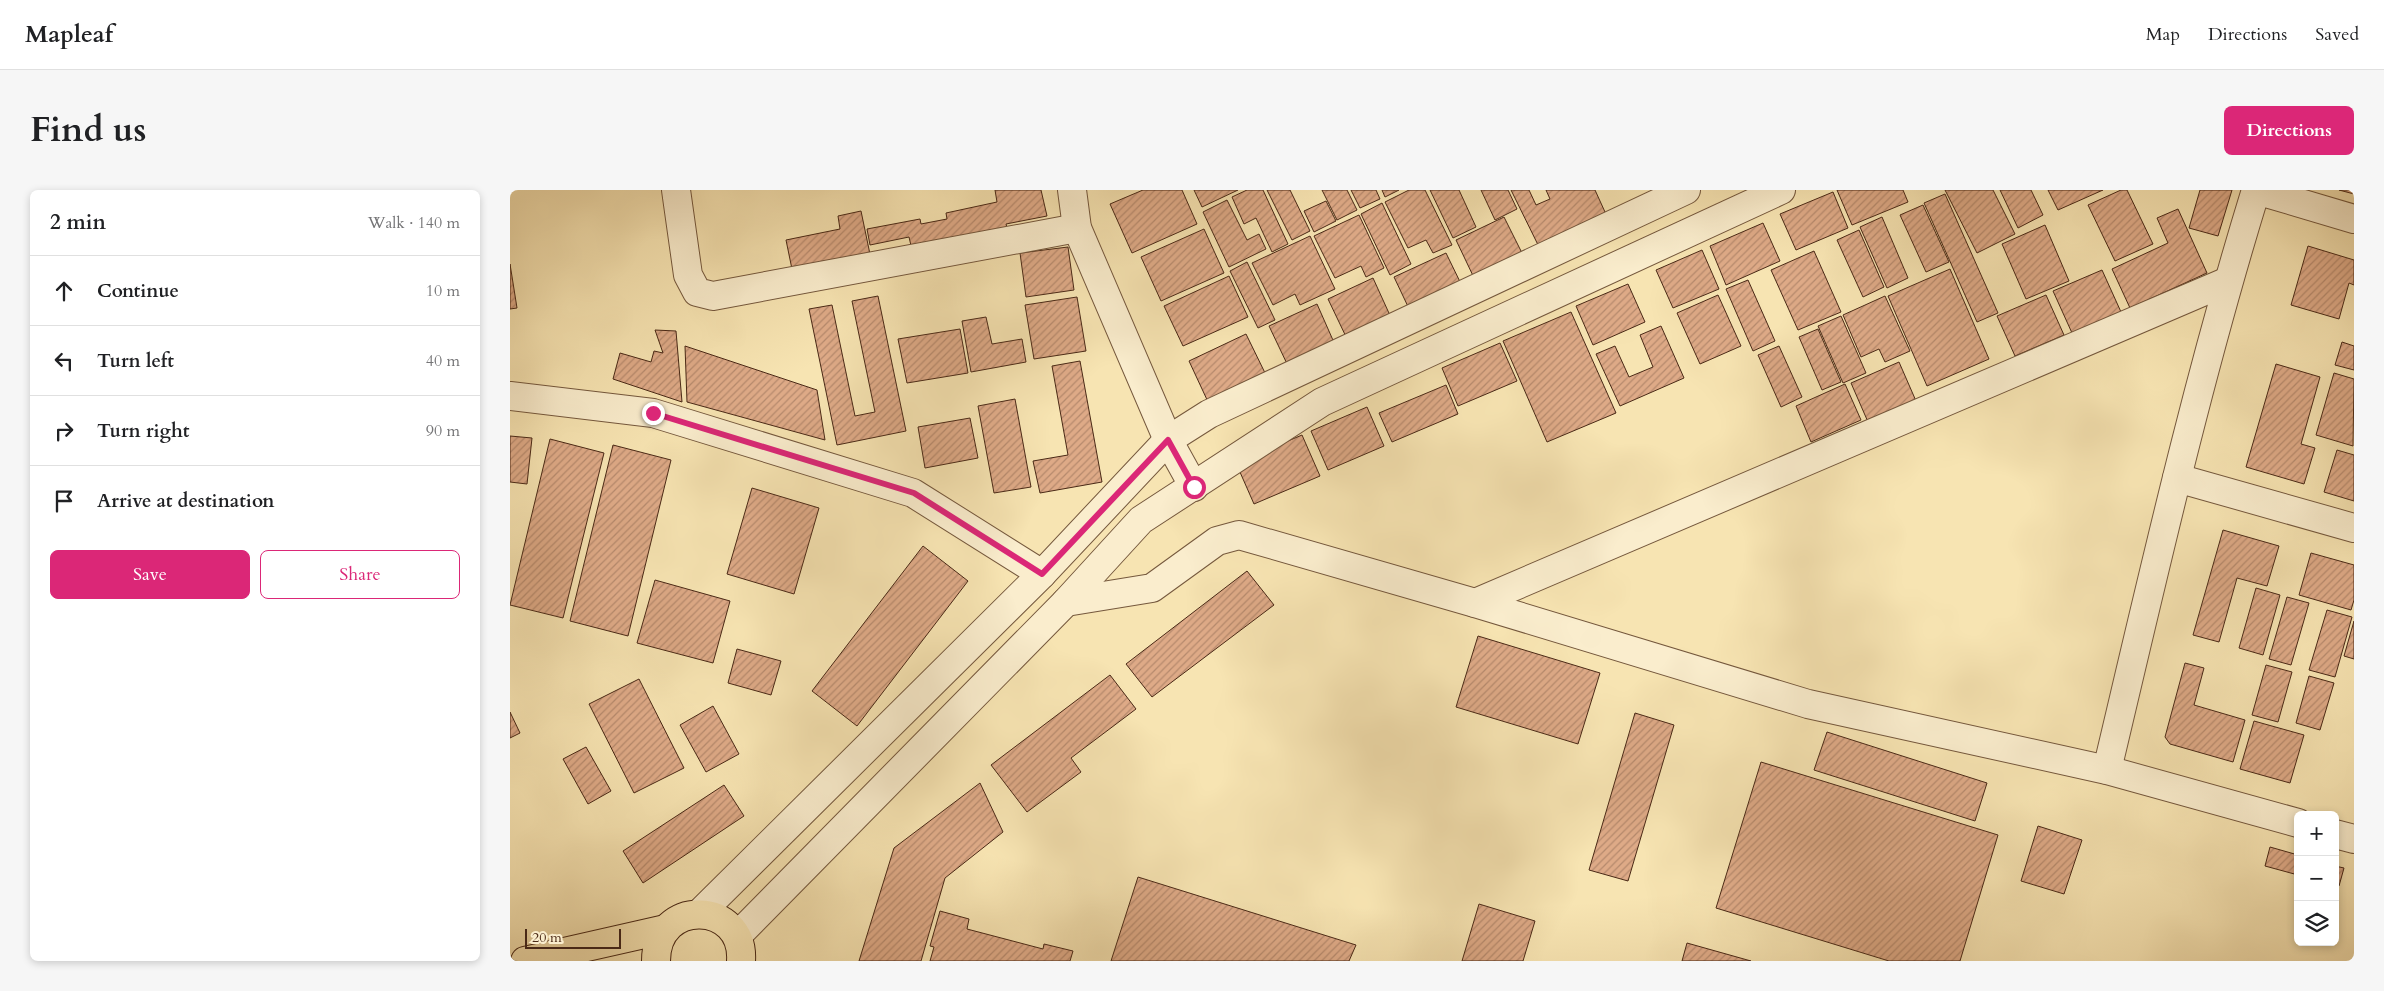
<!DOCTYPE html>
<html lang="en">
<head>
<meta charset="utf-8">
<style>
  :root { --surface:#fff; --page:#f6f6f6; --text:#202124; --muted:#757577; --line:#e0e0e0; --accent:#db2777 }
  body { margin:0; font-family:Cardo,serif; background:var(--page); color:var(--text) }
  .controls { position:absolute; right:15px; bottom:15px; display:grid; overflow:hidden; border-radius:8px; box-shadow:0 2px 8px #0003 }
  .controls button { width:45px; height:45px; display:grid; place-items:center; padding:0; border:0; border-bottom:1px solid var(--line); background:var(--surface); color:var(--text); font:25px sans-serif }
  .scale { position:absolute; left:15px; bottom:12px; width:96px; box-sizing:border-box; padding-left:5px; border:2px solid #4a2916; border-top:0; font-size:14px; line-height:18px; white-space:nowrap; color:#4a2916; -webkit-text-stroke:4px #faedcd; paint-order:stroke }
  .stop { position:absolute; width:15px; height:15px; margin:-11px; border:4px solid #db2777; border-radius:50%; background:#fff }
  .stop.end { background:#db2777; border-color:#fff; box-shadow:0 1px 5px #0008 }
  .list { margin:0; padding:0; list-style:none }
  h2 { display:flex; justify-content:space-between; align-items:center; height:65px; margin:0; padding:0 20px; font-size:21px }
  h2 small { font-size:16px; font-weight:400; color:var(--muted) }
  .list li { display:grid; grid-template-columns:32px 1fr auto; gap:15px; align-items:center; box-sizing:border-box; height:70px; padding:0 20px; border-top:1px solid var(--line) }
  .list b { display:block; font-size:19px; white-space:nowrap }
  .list em { font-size:16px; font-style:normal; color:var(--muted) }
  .actions { display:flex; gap:10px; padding:15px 20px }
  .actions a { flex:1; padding:11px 0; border:1px solid var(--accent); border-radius:8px; text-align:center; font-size:18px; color:var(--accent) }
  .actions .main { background:var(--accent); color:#fff }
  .icon { flex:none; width:28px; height:28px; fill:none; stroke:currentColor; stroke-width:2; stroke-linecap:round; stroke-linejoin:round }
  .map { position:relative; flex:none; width:1844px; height:771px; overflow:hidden; border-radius:8px }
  header { display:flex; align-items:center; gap:30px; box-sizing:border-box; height:70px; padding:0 25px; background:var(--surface); border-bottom:1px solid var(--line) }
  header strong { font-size:24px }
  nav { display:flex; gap:28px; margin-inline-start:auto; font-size:18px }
  .intro { display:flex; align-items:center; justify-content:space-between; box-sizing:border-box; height:120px; padding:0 30px }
  h1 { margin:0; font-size:35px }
  .button { padding:12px 22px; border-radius:8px; background:var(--accent); color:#fff; font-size:18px; font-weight:700 }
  main { display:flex; gap:30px; padding:0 30px }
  aside { flex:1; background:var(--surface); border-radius:8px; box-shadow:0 2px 8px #0003 }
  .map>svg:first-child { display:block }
</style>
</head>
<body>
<header>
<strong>Mapleaf</strong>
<nav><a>Map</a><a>Directions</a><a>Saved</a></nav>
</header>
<div class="intro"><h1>Find us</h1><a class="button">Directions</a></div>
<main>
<aside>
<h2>2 min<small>Walk · 140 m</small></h2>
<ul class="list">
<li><svg class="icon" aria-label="ahead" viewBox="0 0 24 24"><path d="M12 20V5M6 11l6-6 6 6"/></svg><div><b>Continue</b></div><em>10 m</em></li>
<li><svg class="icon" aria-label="left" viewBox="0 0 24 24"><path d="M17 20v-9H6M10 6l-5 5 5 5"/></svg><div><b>Turn left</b></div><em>40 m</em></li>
<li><svg class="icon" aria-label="right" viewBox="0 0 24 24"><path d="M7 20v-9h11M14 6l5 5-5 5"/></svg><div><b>Turn right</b></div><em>90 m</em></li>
<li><svg class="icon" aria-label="arrive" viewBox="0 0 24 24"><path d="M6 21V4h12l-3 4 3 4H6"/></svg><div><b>Arrive at destination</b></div></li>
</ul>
<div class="actions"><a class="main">Save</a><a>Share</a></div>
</aside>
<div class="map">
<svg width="1844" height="771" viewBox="0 0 1844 771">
  <defs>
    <pattern id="building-hatch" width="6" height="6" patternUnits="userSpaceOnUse" patternTransform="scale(1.25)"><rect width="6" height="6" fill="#deaa87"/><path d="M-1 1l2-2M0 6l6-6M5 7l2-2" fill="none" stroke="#b68a6d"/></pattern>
  </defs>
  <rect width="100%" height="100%" fill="#f7e4b2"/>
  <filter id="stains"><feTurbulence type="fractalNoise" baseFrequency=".004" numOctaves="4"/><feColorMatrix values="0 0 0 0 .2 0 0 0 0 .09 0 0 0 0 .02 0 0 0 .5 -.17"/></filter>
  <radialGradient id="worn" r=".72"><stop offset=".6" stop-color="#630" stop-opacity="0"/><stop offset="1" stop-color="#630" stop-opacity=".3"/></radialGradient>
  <!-- building -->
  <g fill="url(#building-hatch)" stroke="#4a2916">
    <polygon points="485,0 531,0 537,26 496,34 498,41 402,60 399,47 360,55 357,39 410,29 411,34 437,29 436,23 487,12"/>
    <polygon points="633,0 672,0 687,34 622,63 600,14"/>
    <polygon points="684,0 728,0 692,17"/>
    <polygon points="737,0 753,0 778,54 762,62 746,28 734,34 722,7"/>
    <polygon points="757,0 780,0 800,41 782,50"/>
    <polygon points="812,0 837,0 847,20 827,30"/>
    <polygon points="841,0 866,0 870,9 850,18"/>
    <polygon points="872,0 889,0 875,7"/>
    <polygon points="899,0 915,0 942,55 923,63 916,50 898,58 875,12"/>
    <polygon points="920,0 949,0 966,37 943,48"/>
    <polygon points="971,0 998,0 1007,19 985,30"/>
    <polygon points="1001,0 1019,0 1026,15 1040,9 1036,0 1085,0 1100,33 1033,65"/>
    <polygon points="1327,0 1393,0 1398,12 1342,35"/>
    <polygon points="1435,0 1483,0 1505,44 1467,63"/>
    <polygon points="1490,0 1521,0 1533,25 1508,38"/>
    <polygon points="1538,0 1593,0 1548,20"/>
    <polygon points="1611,0 1617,0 1643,54 1605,71 1578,15"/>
    <polygon points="1690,0 1722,0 1708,46 1679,38"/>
    <polygon points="1829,0 1844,0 1844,4"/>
    <polygon points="1323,2 1338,38 1286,60 1270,24"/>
    <polygon points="1435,4 1488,123 1467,132 1414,13"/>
    <polygon points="717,10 737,50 749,44 756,59 719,77 693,22"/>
    <polygon points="816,11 826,31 804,42 794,21"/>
    <polygon points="872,13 901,74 880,85 851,24"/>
    <polygon points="1413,15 1439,72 1416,82 1390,25"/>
    <polygon points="1668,19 1697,83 1620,118 1602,79 1658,53 1647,28"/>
    <polygon points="351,21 361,69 283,84 276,50 330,39 328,26"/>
    <polygon points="849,25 874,78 856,87 851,76 825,88 804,46"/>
    <polygon points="994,27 1015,69 966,92 946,50"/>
    <polygon points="1372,27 1398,88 1377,98 1350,37"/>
    <polygon points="1253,33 1270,71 1216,95 1200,56"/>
    <polygon points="1535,35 1559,91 1516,109 1492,54"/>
    <polygon points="694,39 714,83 651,111 631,67"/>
    <polygon points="1349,40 1374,97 1353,107 1327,50"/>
    <polygon points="800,46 825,99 790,115 785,104 763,115 742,73"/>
    <polygon points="1798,56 1844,70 1844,95 1839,93 1829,129 1781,115"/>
    <polygon points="558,57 564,100 516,107 510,63"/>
    <polygon points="1192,60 1209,99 1163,118 1146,80"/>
    <polygon points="1304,61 1331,122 1288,140 1261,80"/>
    <polygon points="936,63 954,100 902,125 884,87"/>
    <polygon points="737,72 765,130 748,138 720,81"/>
    <polygon points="0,74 7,118 0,119"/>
    <polygon points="1440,79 1479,169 1417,196 1378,106"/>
    <polygon points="1592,80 1611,122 1562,143 1543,101"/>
    <polygon points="719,86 738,127 673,156 654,116"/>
    <polygon points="863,88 883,132 839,153 818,109"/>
    <polygon points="1238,90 1265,151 1243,161 1216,99"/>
    <polygon points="1118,94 1135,132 1083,155 1066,116"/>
    <polygon points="1208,105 1231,156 1190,174 1167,123"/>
    <polygon points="1536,105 1554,145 1505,166 1487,126"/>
    <polygon points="368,106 396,241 327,255 299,119 322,115 345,226 365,222 342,111"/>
    <polygon points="1375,106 1400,161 1375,172 1369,159 1351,167 1333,125"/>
    <polygon points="567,107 576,161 524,169 515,115"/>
    <polygon points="807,114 826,157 779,178 759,136"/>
    <polygon points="1061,122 1106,223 1037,252 993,151"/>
    <polygon points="1331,126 1356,183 1333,193 1308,136"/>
    <polygon points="476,127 482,154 512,149 516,172 461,182 452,131"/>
    <polygon points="1151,136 1174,188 1110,216 1086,164 1105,156 1119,187 1143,177 1130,145"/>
    <polygon points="450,139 458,183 397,193 388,149"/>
    <polygon points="1308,139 1331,192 1312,200 1289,147"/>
    <polygon points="145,140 166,141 172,212 103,189 110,163 141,172 144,161 153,163"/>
    <polygon points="736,144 757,187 699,214 679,171"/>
    <polygon points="1832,152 1844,156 1844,180 1825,175"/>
    <polygon points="990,153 1007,191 948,216 932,178"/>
    <polygon points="175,156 307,200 315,250 177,212"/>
    <polygon points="1269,156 1292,207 1271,217 1248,165"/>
    <polygon points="570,171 592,292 530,303 523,271 558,265 542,176"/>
    <polygon points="1389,172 1406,211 1358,232 1341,193"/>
    <polygon points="1766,174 1810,187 1791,254 1805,258 1794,294 1736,277"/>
    <polygon points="1824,183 1844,189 1843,256 1806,245"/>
    <polygon points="1335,194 1351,230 1301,252 1286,216"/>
    <polygon points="936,195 948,224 882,252 869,223"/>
    <polygon points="505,209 521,297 484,303 468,216"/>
    <polygon points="857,217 874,256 818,280 801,241"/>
    <polygon points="460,228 468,268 415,278 408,237"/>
    <polygon points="792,245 810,286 744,314 726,273"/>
    <polygon points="0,246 22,248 17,294 0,292"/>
    <polygon points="40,249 94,263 53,428 0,415"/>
    <polygon points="103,255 161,270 118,446 60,431"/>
    <polygon points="1827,260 1844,265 1844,311 1814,302"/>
    <polygon points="242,298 309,318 284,404 217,384"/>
    <polygon points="1713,340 1769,356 1757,396 1727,388 1709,452 1683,445"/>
    <polygon points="413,356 458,391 347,536 302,501"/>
    <polygon points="1801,363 1844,375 1844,410 1841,420 1789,405"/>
    <polygon points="737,381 764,415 642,507 616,474"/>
    <polygon points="145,390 220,411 203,473 127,453"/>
    <polygon points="1746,398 1770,405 1753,465 1729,458"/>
    <polygon points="1777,407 1799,413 1781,475 1759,469"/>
    <polygon points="1817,420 1842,427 1825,487 1799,480"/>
    <polygon points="1844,431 1844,469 1834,466"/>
    <polygon points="968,446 1090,483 1068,554 946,517"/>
    <polygon points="227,459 271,471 261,505 218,493"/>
    <polygon points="1675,473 1694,478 1684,515 1735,530 1723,572 1660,554 1655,547"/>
    <polygon points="1756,475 1782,482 1768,532 1742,525"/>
    <polygon points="600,485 626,519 561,568 571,582 517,622 481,575"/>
    <polygon points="1799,486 1824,493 1810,540 1786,533"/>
    <polygon points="129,489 174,578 124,603 79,514"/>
    <polygon points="203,516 229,564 196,582 170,535"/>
    <polygon points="0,522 10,543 0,548"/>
    <polygon points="1125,523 1164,535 1118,691 1079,680"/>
    <polygon points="1744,531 1794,545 1780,593 1730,579"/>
    <polygon points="1317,542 1477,593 1465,631 1304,580"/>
    <polygon points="76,557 101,601 78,614 53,569"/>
    <polygon points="1251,572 1488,645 1450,771 1379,771 1206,718"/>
    <polygon points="470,593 493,642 435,688 411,771 349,771 384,658"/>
    <polygon points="214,595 234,626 133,693 113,661"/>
    <polygon points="1528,636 1572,650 1554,704 1511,691"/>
    <polygon points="1760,657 1788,665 1788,685 1755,676"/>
    <polygon points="1825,676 1834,678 1829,696 1825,695"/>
    <polygon points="628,687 846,755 839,771 601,771"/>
    <polygon points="969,714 1025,731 1013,771 952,771"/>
    <polygon points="430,721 459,729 457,739 533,759 534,754 563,761 560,771 420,771 424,757 420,756"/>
    <polygon points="1177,753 1241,771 1172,771"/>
  </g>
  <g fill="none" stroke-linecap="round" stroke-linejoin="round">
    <defs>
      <g id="minor">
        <polyline points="166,0 178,85 187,102 203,106 567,38"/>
        <polyline points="562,0 567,38 658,250 684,297"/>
        <polyline points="1746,0 1844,29"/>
        <polyline points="0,206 143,223 403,303 532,384"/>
        <polyline points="1667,288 1844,338"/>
        <polyline points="556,412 642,398 707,351 729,345 965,413 1298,514 1597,580 1788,633"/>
        <polyline points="965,413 1718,91"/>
        <path d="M 1597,580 C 1643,386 1687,191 1746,0"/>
        <polyline points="1825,644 1844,649"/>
        <polyline points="190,723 532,384 658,250 699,224 1176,0"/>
        <polyline points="227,746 556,412 631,330 812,212 1271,0"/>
      </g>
      <g id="major">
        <polyline points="15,771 156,739"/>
        <path d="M 146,771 C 146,707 235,711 231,771"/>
      </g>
    </defs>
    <!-- minor casing -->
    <use href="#minor" stroke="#75583d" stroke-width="30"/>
    <!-- major casing -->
    <use href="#major" stroke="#4a2916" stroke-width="30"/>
    <!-- minor -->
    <use href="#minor" stroke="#faedcd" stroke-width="28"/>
    <!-- major -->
    <use href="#major" stroke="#f7e4b2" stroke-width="28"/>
  </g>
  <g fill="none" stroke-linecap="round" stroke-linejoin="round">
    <!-- route -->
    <polyline stroke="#db2777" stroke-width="6" points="143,223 404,303 532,384 658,250 684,297"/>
  </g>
  <rect width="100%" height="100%" filter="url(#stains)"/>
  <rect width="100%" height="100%" fill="url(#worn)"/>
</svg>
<div class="controls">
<button>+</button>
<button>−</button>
<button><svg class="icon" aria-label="layers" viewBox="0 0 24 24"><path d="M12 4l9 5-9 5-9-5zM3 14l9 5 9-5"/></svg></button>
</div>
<div class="scale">20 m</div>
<div class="stop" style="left:684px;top:297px"></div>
<div class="stop end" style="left:143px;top:223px"></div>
</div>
</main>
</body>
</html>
